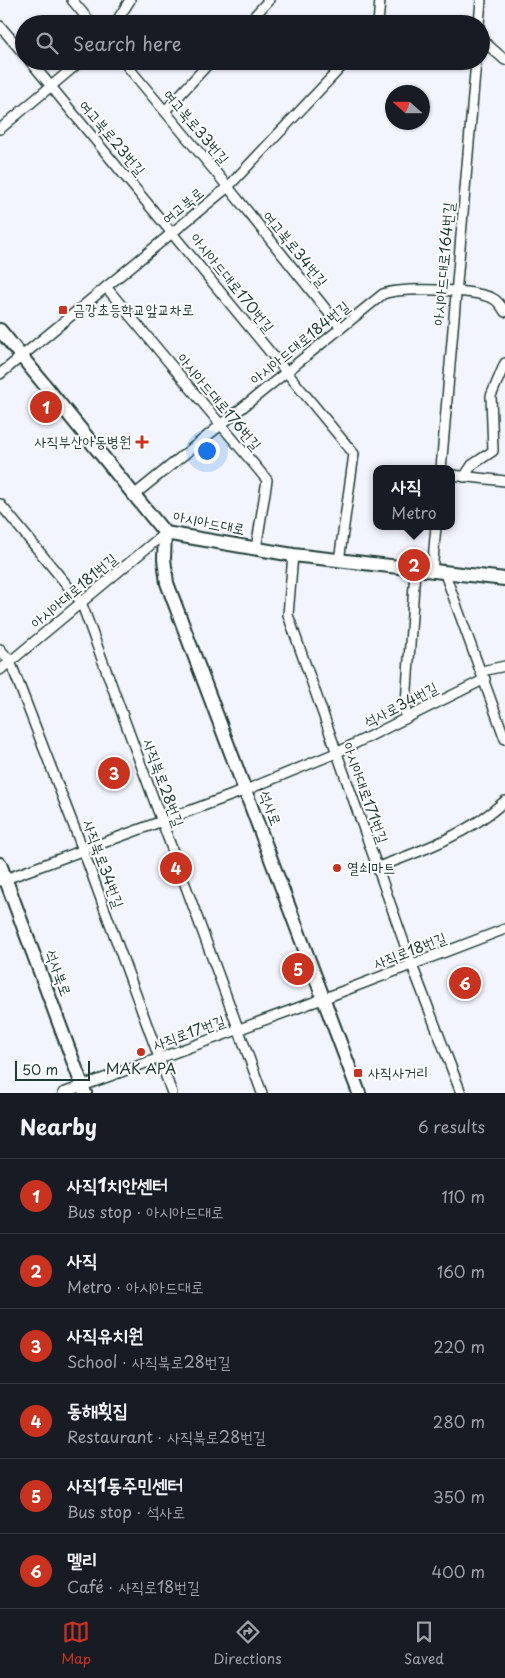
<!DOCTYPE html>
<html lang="en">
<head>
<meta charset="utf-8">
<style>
  :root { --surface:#171b24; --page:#20242c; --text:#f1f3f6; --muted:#9ea1a6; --line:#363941; --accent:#c8321e }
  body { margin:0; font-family:"Playpen Sans","Poor Story",sans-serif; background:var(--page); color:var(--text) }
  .compass { position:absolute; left:385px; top:85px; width:45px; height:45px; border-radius:50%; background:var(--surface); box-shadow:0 1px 4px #0004; rotate:291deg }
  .scale { position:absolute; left:15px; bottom:12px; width:75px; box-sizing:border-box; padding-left:5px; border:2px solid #1f3d34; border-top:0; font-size:14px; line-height:18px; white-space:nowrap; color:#1f3d34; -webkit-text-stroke:4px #fff; paint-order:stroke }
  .you { position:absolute; left:206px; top:450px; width:18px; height:18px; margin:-12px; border:4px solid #fff; border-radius:50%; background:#1a73e8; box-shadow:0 0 0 8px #1a73e833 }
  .badge { display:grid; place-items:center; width:32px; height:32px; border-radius:50%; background:var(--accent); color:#fff; font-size:16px; font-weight:700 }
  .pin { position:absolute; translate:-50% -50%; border:2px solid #fff; box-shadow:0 1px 5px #0006 }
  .popup { position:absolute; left:373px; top:465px; width:82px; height:65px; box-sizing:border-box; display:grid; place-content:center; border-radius:10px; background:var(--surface); filter:drop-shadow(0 1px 4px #0005); font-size:16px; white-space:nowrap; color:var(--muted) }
  .popup b { font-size:19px; color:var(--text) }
  .popup::after { content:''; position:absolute; left:50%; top:100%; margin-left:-10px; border:10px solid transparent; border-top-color:var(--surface) }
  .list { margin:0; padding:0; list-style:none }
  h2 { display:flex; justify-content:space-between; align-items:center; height:65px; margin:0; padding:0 20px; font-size:21px }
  h2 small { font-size:16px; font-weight:400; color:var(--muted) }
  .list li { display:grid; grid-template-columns:32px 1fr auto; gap:15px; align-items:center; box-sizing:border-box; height:75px; padding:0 20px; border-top:1px solid var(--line) }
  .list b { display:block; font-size:19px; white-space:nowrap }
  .list p { margin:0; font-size:16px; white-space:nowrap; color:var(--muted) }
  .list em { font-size:16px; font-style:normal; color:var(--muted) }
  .icon { flex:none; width:28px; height:28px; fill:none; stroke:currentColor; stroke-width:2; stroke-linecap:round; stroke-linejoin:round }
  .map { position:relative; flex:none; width:505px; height:1093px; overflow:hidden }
  .search { position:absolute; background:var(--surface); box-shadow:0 1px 4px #0004; left:15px; right:15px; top:15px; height:55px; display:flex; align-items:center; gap:12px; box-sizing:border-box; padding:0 18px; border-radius:28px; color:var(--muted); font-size:19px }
  .sheet { height:515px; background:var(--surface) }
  nav { display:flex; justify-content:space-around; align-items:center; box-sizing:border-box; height:70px; border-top:1px solid var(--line); background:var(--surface); font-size:14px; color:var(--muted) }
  nav a { display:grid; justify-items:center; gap:2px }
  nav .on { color:var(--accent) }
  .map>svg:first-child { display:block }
</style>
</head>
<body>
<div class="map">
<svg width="505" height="1093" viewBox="0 0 505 1093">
  <rect width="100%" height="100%" fill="#f2f4fe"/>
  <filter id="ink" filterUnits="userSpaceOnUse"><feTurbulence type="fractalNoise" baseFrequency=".02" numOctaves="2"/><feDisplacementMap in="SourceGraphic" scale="10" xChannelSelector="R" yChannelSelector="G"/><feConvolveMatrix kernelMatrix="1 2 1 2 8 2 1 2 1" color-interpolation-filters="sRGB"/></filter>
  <g filter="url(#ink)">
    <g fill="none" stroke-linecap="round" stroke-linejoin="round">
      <defs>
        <g id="street">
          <polyline points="72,0 92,24"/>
          <polyline points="115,24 130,0"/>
          <polyline points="247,24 269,0"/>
          <polyline points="378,24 380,0"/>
          <polyline points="479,24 481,0"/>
          <polyline points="0,26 24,54"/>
          <polyline points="481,39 505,60"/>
          <polyline points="30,61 354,454 339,561"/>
          <polyline points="123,61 228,187 341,328"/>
          <polyline points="165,111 211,61"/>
          <polyline points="0,129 81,61"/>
          <polyline points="106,287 267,480 256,549"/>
          <polyline points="0,374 228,187 347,61"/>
          <polyline points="441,469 476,61"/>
          <polyline points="452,475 505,481"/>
          <polyline points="464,477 472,465 493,451 491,396 505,363"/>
          <path d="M 134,495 L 383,294 C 403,287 471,289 492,298 C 497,300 502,307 505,312"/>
          <polyline points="0,504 81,602 262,1093"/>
          <polyline points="293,555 288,615 412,965 461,1093"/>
          <polyline points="432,572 436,526"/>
          <polyline points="445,574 505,739"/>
          <polyline points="0,649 10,661 83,850 172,1093"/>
          <polyline points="0,670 165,533"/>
          <polyline points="482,671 505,666"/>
          <polyline points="405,719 415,570"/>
          <path d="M 378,867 C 422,851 470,833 505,801"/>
          <polyline points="0,881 246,790 336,753 485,679"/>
          <polyline points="63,1093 325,998 505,929"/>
        </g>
        <g id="secondary">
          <polyline points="0,330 165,533 293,555 505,579"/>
          <polyline points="165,533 164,559 167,583 359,1093"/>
          <polyline points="0,864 85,1093"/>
        </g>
      </defs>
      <!-- street casing -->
      <use href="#street" stroke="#1f3d34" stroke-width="12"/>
      <!-- secondary casing -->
      <use href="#secondary" stroke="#1f3d34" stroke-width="16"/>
      <!-- street -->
      <use href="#street" stroke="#fff" stroke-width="9"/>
      <!-- secondary -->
      <use href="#secondary" stroke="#fff" stroke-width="12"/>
    </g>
  </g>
  <!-- markers -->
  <g fill="#c8321e" stroke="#fff" stroke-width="2">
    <rect x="58" y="305" width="10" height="10" rx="2.5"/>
    <path d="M139.5 434.5h5v5h5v5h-5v5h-5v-5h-5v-5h5z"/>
    <circle cx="337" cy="868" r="5"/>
    <circle cx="141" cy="1052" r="5"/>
    <rect x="353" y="1068" width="10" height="10" rx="2.5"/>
  </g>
  <g text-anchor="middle" stroke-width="4" stroke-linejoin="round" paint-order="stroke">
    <!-- street labels -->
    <g font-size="15" fill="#1f3d34" stroke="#fff">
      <text transform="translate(196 127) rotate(50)" y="5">여고북로33번길</text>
      <text transform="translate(112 138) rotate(50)" y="5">여고북로23번길</text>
      <text transform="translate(183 206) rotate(-39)" y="5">여고북로</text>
      <text transform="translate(295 249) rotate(51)" y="5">여고북로34번길</text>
      <text transform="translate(444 264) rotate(-85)" y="5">아시아드대로164번길</text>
      <text transform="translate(232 283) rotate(51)" y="5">아시아드대로170번길</text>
      <text transform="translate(300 343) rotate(-39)" y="5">아시아드대로184번길</text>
      <text transform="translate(219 402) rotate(50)" y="5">아시아드대로176번길</text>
      <text transform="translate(209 523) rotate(11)" y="5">아시아드대로</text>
      <text transform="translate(74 591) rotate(-40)" y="5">아시아대로181번길</text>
      <text transform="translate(401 705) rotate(-27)" y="5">석사로34번길</text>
      <text transform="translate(163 783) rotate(70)" y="5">사직북로28번길</text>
      <text transform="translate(365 793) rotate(70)" y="5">아시아대로171번길</text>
      <text transform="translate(270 808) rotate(69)" y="5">석사로</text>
      <text transform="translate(103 864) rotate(70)" y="5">사직북로34번길</text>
      <text transform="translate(410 951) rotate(-21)" y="5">사직로18번길</text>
      <text transform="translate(58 973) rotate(70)" y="5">석사북로</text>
      <text transform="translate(189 1033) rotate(-20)" y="5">사직로17번길</text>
    </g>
    <!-- poi labels -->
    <g font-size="15" fill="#1f3d34" stroke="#fff" text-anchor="start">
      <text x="73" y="315">금강초등학교앞교차로</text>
      <text x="131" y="447" text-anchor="end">사직부산아동병원</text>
      <text x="347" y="873">열쇠마트</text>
      <text x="141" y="1074" text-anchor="middle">MAK APA</text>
      <text x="368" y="1078">사직사거리</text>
    </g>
  </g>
</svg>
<svg class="compass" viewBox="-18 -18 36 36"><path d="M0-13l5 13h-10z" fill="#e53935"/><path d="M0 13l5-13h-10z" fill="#9ea1a6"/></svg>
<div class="scale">50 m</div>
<div class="you"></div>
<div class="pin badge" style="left:46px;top:407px">1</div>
<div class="pin badge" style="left:414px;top:565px">2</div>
<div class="popup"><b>사직</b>Metro</div>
<div class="pin badge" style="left:114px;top:773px">3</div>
<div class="pin badge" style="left:176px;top:868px">4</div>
<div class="pin badge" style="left:298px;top:969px">5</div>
<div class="pin badge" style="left:465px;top:983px">6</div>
<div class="search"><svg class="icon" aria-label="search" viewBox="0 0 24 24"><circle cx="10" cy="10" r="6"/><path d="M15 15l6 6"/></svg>Search here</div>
</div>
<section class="sheet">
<h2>Nearby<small>6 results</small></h2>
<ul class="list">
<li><span class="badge">1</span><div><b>사직1치안센터</b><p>Bus stop · 아시아드대로</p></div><em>110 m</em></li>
<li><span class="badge">2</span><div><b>사직</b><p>Metro · 아시아드대로</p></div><em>160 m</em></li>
<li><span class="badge">3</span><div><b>사직유치원</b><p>School · 사직북로28번길</p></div><em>220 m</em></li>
<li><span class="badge">4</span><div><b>동해횟집</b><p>Restaurant · 사직북로28번길</p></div><em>280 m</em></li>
<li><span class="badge">5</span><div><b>사직1동주민센터</b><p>Bus stop · 석사로</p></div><em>350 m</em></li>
<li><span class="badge">6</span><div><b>멜리</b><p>Café · 사직로18번길</p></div><em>400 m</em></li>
</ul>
</section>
<nav>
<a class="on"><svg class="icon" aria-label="map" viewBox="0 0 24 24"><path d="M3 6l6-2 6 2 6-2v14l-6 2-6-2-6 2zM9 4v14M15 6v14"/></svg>Map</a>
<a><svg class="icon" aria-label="directions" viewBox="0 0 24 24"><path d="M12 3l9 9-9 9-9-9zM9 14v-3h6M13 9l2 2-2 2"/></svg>Directions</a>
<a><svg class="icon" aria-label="saved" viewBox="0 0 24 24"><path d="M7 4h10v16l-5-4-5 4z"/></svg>Saved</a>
</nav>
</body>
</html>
